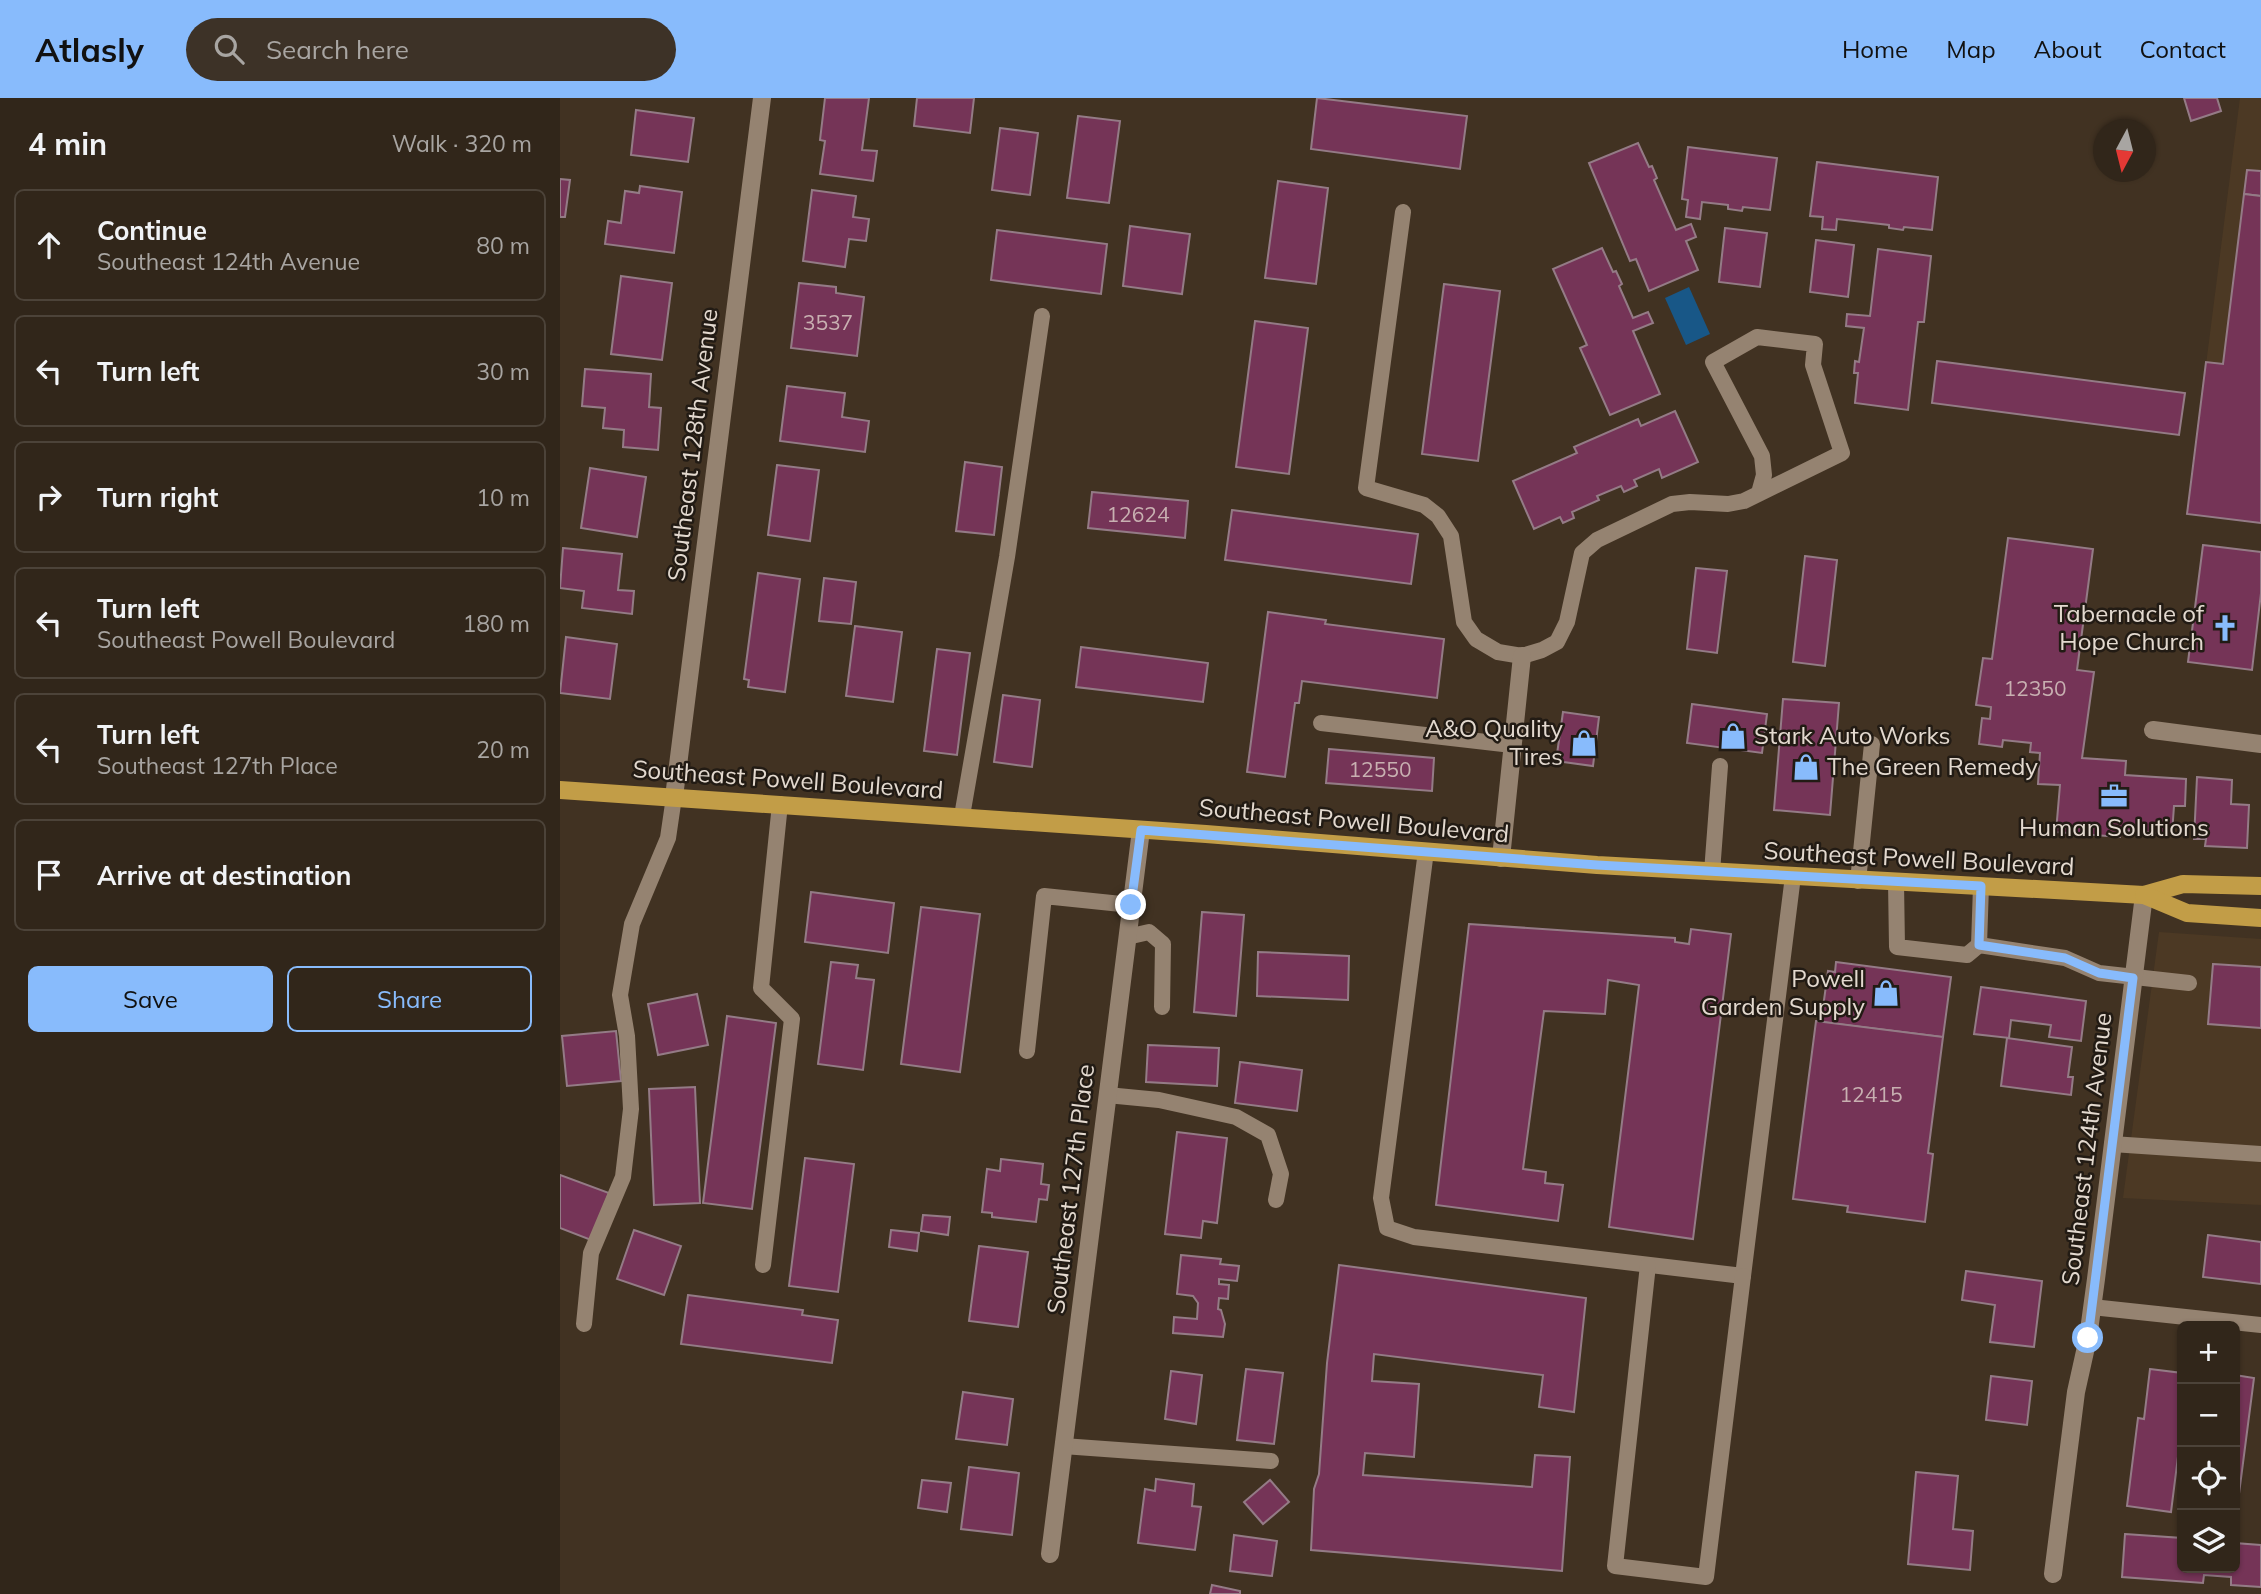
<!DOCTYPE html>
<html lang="en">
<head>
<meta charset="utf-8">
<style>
  :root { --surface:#31261a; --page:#3d3227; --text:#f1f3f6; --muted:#a8a5a2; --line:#4c4339; --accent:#88bbfc }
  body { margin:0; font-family:Mulish,sans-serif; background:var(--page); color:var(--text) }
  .controls { position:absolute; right:21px; bottom:21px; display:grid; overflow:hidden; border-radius:10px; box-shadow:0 2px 5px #0004 }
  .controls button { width:63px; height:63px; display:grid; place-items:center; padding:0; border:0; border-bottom:2px solid var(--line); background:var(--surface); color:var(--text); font:35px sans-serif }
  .compass { position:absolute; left:1533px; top:21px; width:63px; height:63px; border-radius:50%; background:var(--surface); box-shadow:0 2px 5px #0004; rotate:187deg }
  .stop { position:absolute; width:21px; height:21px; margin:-16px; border:5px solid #88bbfc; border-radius:50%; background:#fff }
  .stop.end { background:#88bbfc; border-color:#fff; box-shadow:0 2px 7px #0008 }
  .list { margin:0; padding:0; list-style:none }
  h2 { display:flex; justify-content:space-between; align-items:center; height:91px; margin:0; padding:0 28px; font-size:30px }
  h2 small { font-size:23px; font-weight:400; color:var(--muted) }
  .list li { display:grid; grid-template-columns:46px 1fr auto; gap:21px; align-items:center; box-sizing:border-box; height:112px; margin:0 14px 14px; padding:0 14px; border:2px solid var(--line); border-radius:10px }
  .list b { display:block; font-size:26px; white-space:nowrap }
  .list p { margin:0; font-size:23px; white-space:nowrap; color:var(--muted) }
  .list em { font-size:23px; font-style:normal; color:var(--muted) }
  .actions { display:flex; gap:14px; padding:21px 28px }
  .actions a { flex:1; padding:16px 0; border:2px solid var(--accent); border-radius:10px; text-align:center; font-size:24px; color:var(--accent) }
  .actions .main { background:var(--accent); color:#111 }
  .icon { flex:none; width:38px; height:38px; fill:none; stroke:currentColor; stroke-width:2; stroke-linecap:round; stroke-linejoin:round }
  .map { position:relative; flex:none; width:1701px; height:1496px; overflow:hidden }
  header { display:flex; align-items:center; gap:42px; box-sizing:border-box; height:98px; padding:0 35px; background:var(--accent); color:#111 }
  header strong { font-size:33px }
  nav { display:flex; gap:38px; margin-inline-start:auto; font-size:24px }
  .search { width:490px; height:63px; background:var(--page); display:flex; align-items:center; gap:18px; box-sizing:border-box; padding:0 24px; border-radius:38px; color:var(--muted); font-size:26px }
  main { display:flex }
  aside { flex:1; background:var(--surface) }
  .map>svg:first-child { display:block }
</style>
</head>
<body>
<header>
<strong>Atlasly</strong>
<div class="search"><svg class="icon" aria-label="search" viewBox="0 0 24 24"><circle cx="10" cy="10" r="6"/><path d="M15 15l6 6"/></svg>Search here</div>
<nav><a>Home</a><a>Map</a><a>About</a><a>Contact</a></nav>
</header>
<main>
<aside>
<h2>4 min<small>Walk · 320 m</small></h2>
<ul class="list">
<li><svg class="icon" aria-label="ahead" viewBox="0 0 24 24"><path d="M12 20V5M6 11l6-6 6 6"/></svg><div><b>Continue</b><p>Southeast 124th Avenue</p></div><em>80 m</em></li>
<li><svg class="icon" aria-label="left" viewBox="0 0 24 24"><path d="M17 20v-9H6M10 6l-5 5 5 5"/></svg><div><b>Turn left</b></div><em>30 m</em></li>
<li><svg class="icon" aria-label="right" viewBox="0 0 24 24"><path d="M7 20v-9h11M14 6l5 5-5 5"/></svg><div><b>Turn right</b></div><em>10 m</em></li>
<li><svg class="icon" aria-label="left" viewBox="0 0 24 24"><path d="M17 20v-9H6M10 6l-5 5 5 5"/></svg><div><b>Turn left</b><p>Southeast Powell Boulevard</p></div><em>180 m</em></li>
<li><svg class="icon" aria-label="left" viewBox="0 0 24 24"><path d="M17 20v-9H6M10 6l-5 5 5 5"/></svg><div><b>Turn left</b><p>Southeast 127th Place</p></div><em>20 m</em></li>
<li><svg class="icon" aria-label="arrive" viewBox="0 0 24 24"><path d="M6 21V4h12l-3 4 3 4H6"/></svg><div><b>Arrive at destination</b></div></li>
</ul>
<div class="actions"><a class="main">Save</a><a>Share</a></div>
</aside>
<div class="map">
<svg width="1701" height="1496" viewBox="0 0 1701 1496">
  <rect width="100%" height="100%" fill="#413222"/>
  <!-- built -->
  <g fill="#4c3924">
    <polygon points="1680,0 1701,0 1701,425 1627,416"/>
    <polygon points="1599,834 1701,841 1701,1107 1563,1100"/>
  </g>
  <!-- water -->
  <polygon fill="#185787" points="1129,189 1150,236 1126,247 1105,200"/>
  <!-- building -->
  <g fill="#753457" stroke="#947b86" stroke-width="2">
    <polygon points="265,0 309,0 302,52 317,53 313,83 260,76 265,43 260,42"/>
    <polygon points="357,0 414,0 410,35 354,28"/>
    <polygon points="757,0 907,18 900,71 751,51"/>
    <polygon points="1624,0 1657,0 1661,13 1631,23"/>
    <polygon points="76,12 134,20 128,64 71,57"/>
    <polygon points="518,18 560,23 549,105 507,100"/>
    <polygon points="440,30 478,35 470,97 432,92"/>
    <polygon points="1078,45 1089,69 1092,68 1097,80 1094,82 1116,132 1131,126 1136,139 1126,143 1138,172 1089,193 1076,161 1070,163 1029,65"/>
    <polygon points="1128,49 1217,60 1210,112 1183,109 1182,113 1168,111 1168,107 1142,104 1140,121 1126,119 1128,102 1122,101"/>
    <polygon points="1257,64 1378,79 1372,132 1344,129 1343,132 1329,130 1329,127 1277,121 1276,132 1262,131 1263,119 1250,118"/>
    <polygon points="1687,72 1701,73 1701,98 1684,96"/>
    <polygon points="0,81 10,82 5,119 0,119"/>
    <polygon points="718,83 768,90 756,186 705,180"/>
    <polygon points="80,88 122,94 114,155 45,146 48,123 61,125 65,93 79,95"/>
    <polygon points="252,92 296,98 293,119 309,121 306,143 289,141 285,169 243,163"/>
    <polygon points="1684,96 1701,98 1701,425 1627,416 1646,264 1663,266"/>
    <polygon points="570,128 630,136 622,196 563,188"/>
    <polygon points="1165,130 1207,135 1200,189 1159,184"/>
    <polygon points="437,132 547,146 541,196 431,182"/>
    <polygon points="1256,142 1294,147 1288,199 1250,194"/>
    <polygon points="1042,150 1053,174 1056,173 1062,186 1059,188 1073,220 1088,214 1093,225 1073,233 1100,296 1050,317 1020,250 1027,247 993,171"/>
    <polygon points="1318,151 1371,158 1364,224 1358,224 1348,312 1295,305 1298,275 1294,275 1295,263 1299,264 1304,230 1286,228 1287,216 1310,218"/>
    <polygon points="61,178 112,185 102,262 51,256"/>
    <polygon points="239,185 276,189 276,195 304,199 297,258 231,250"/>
    <polygon points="884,186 940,193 918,363 862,356"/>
    <polygon points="695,223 748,230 729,376 676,369"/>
    <polygon points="1377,263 1625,295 1619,337 1372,305"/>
    <polygon points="25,271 91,276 89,309 101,310 98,352 63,349 64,332 43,330 45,310 22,308"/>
    <polygon points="227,288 285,295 282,319 309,323 305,354 220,343"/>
    <polygon points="1115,313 1138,364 1102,380 1099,371 1074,382 1077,388 1064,394 1061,388 1037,398 1039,402 1012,414 1014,420 1003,425 1000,419 974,431 953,383 1017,355 1014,349 1078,321 1081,328"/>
    <polygon points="405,364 442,369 434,437 396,433"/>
    <polygon points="217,367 259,372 250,443 208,437"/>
    <polygon points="30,370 86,379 77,439 21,430"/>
    <polygon points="532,394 628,403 625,440 528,430"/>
    <polygon points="672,412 858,436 851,486 665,462"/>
    <polygon points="1448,440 1533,451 1517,572 1534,574 1522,660 1566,663 1565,677 1626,681 1625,708 1614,708 1612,736 1561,732 1560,739 1496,734 1500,687 1478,686 1480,655 1470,654 1471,645 1443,642 1442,649 1419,646 1422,620 1430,621 1431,609 1416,607 1423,560 1432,561"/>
    <polygon points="1643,447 1701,454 1701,495 1692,572 1628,564"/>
    <polygon points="3,450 62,456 58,492 74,493 72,516 22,510 24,493 0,490"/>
    <polygon points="1245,458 1277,462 1265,568 1233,564"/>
    <polygon points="1136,470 1167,473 1157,555 1127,551"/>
    <polygon points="198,475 240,481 225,594 188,589 189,582 184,581"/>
    <polygon points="264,480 296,484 291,526 259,523"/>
    <polygon points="708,514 766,522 765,526 884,541 877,600 742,583 739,605 735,605 725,679 687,674"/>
    <polygon points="295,528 342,534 333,604 286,598"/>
    <polygon points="6,539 57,546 50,601 0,595"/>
    <polygon points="521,549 648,565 643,604 516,589"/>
    <polygon points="377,551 410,555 397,657 364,653"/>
    <polygon points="443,597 480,602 472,669 434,664"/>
    <polygon points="1223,601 1279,605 1270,717 1214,712"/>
    <polygon points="1132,606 1207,616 1202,655 1127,645"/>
    <polygon points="1003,614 1039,619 1033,668 996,663"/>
    <polygon points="769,651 874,660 872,693 766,685"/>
    <polygon points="1637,679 1672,682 1671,706 1689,707 1687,750 1645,748 1646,741 1634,741"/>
    <polygon points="251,794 334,805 328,855 245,844"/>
    <polygon points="361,809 420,816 400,974 341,966"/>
    <polygon points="642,814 684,817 676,918 634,914"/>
    <polygon points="909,826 1115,840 1115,844 1129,846 1131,831 1171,836 1133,1141 1049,1129 1079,887 1048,882 1045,916 984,913 963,1071 986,1074 985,1085 1003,1087 998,1123 876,1107"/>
    <polygon points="698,854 789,858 788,902 697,898"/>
    <polygon points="271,864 298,867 296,880 314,882 303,972 258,966"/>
    <polygon points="1276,864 1391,879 1383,939 1261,924 1268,873 1275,874"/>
    <polygon points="1653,866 1701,869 1701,930 1648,926"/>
    <polygon points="1421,889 1526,903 1521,943 1489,939 1491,927 1451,922 1449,940 1414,936"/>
    <polygon points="137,896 148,947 98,957 88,906"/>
    <polygon points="167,918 216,925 192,1111 143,1105"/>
    <polygon points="1256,923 1383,939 1368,1055 1373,1056 1365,1124 1287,1114 1288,1108 1233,1101"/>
    <polygon points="56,933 61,983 7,988 2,938"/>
    <polygon points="1447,940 1512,949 1508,979 1513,979 1511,997 1441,988"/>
    <polygon points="588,947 659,950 657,988 586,984"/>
    <polygon points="680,964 742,972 737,1013 675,1005"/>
    <polygon points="135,989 140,1105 94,1107 89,991"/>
    <polygon points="617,1034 667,1040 657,1125 643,1123 641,1140 605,1136"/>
    <polygon points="245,1060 294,1066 278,1194 229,1188"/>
    <polygon points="441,1061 483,1066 481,1086 489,1087 487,1102 479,1101 476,1124 432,1119 432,1115 422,1114 427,1071 440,1073"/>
    <polygon points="0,1077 49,1095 31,1142 0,1130"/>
    <polygon points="363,1117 390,1119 388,1137 361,1133"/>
    <polygon points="74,1132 121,1148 104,1197 57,1181"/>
    <polygon points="331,1132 359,1135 357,1153 329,1149"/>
    <polygon points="1648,1137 1701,1144 1701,1186 1643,1179"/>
    <polygon points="419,1148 468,1154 458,1229 409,1223"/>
    <polygon points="621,1157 661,1161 660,1166 679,1168 677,1183 659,1181 659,1186 669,1187 668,1201 659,1200 658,1211 661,1212 665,1226 663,1239 613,1235 614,1219 637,1221 638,1205 633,1198 617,1196"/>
    <polygon points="779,1167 1026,1200 1014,1314 979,1309 983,1277 814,1256 812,1283 859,1286 854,1359 805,1355 803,1377 972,1389 975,1357 1010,1359 1002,1473 751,1452 754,1391 759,1376 767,1265"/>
    <polygon points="1406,1173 1482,1183 1474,1249 1430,1244 1435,1207 1402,1202"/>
    <polygon points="128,1197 243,1212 242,1217 278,1222 272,1265 121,1246"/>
    <polygon points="686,1271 723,1275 714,1346 677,1342"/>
    <polygon points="1590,1271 1622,1275 1622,1327 1611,1414 1567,1408 1578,1320 1584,1321"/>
    <polygon points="611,1273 642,1277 636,1326 605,1321"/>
    <polygon points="1675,1277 1694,1280 1676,1419 1675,1419"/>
    <polygon points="1431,1278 1472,1283 1467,1327 1426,1322"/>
    <polygon points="403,1294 453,1301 447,1347 396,1341"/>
    <polygon points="409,1369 459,1375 452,1437 401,1431"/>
    <polygon points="1356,1374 1398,1378 1393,1431 1413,1433 1410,1472 1348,1466"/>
    <polygon points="596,1381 634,1386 632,1408 641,1409 635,1452 578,1445 585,1391 595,1393"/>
    <polygon points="362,1382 391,1385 387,1414 358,1410"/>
    <polygon points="710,1382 729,1404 703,1426 684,1404"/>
    <polygon points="1565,1436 1622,1440 1622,1470 1675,1470 1675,1437 1676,1437 1675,1445 1701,1447 1701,1489 1671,1487 1671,1479 1644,1477 1643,1485 1562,1479"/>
    <polygon points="674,1437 717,1443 712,1478 670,1473"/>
    <polygon points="652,1487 680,1493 680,1496 650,1496"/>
  </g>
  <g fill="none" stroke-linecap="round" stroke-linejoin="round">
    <!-- lane -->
    <g stroke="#958371" stroke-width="16">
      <polyline points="843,114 806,390 864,407 878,418 891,438 904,524 916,541 938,554 962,558 982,552 997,544 1007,524 1022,455 1037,442 1112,406 1130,404 1168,406 1184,403 1282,355 1253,267 1255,246 1197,239 1153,264 1202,358 1204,377 1199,395"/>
      <polyline points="761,625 952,647"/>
      <polyline points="402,718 447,459 482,218"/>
      <polyline points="866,753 821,1100 827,1130 854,1139 1183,1178 1233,778"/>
      <polyline points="1152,774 1160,668"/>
      <polyline points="1298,783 1312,646"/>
      <polyline points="1336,784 1337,849 1407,857 1419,847 1505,860 1539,875 1629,885"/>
      <polyline points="567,839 589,834 603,846 602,909"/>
      <polyline points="1419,847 1421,788"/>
      <polyline points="467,953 484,798 571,807"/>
      <polyline points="547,997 599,1002 676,1019 708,1037 721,1076 716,1102"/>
      <polyline points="1552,1046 1701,1056"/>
      <polyline points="203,1167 232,921 201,890 220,706"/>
      <polyline points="1088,1167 1055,1468 1146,1479 1183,1178"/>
      <polyline points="1532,1209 1701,1227"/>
      <polyline points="24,1226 31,1155 63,1079 71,1011 67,938 60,897 72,826 108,740 114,699"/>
      <polyline points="503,1348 711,1363"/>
    </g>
    <!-- street -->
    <g stroke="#958371" stroke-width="18">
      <polyline points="1593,632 1701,646"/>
      <polyline points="114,699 202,0"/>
      <polyline points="941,760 962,558"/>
      <polyline points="490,1456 581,732"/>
      <polyline points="1493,1476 1516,1294 1528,1240 1536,1181 1584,797"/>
    </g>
    <!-- primary -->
    <g stroke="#c29d47" stroke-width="18">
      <polyline points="0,692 646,736 1037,767 1584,797 1623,786 1701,788"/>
      <polyline points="1584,797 1627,815 1701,820"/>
    </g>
  </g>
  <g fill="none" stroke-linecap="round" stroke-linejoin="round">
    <!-- route -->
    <polyline stroke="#88bbfc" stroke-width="9" points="571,807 581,732 1037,767 1421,788 1419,847 1505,860 1539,875 1573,880 1528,1240"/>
  </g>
  <!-- icons -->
  <defs>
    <symbol id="church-bare" viewBox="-9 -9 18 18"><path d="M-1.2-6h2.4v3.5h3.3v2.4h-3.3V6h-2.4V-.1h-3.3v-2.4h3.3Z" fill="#88bbfc" stroke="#221b14" stroke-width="2.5" paint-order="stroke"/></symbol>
    <symbol id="shop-bare" viewBox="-9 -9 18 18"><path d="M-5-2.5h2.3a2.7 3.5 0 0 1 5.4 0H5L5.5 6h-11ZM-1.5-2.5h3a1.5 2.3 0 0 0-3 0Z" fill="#88bbfc" stroke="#221b14" stroke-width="2.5" paint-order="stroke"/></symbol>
    <symbol id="office-bare" viewBox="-9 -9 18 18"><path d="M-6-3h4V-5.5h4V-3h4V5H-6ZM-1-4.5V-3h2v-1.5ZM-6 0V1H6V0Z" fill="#88bbfc" stroke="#221b14" stroke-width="2.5" paint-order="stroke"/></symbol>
  </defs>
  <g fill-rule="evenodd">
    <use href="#church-bare" x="1646" y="511" width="38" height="38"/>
    <use href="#shop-bare" x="1154" y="619" width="38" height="38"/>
    <use href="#shop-bare" x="1005" y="626" width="38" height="38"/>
    <use href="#shop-bare" x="1227" y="650" width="38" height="38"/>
    <use href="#office-bare" x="1535" y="679" width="38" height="38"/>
    <use href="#shop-bare" x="1307" y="876" width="38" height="38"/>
  </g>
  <g text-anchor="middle" stroke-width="5" stroke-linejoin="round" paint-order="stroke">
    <!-- number labels -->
    <g font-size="21" fill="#c8b0b1">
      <text x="268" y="232">3537</text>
      <text x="578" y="424">12624</text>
      <text x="1475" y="598">12350</text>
      <text x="820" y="679">12550</text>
      <text x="1311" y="1004">12415</text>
    </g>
    <!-- street labels -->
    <g font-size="24" fill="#e3d9cf" stroke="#221b14">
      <text transform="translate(133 347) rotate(-83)" y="8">Southeast 128th Avenue</text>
      <text transform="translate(228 682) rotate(4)" y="8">Southeast Powell Boulevard</text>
      <text transform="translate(794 723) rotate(5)" y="8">Southeast Powell Boulevard</text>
      <text transform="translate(1359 761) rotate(3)" y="8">Southeast Powell Boulevard</text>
      <text transform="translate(1527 1051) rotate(-83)" y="8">Southeast 124th Avenue</text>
      <text transform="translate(511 1091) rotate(-83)" y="8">Southeast 127th Place</text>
    </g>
    <!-- poi labels -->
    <g font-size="24" fill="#e3d9cf" stroke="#221b14" text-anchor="end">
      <text x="1644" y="524">Tabernacle of<tspan x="1644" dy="28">Hope Church</tspan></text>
      <text x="1003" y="639">A&amp;O Quality<tspan x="1003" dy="28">Tires</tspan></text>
      <text x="1194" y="646" text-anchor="start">Stark Auto Works</text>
      <text x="1267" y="677" text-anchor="start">The Green Remedy</text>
      <text x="1554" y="738" text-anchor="middle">Human Solutions</text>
      <text x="1305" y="889">Powell<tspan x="1305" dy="28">Garden Supply</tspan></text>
    </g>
  </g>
</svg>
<div class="controls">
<button>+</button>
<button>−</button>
<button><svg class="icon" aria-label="locate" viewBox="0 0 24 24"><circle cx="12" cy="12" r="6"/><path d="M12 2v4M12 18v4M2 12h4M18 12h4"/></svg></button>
<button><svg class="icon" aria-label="layers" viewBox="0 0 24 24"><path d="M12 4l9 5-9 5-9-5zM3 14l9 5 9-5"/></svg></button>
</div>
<svg class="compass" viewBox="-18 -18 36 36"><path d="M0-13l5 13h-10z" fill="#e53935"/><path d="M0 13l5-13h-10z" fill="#a8a5a2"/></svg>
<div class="stop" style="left:1528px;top:1240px"></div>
<div class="stop end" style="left:571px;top:807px"></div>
</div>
</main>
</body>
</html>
